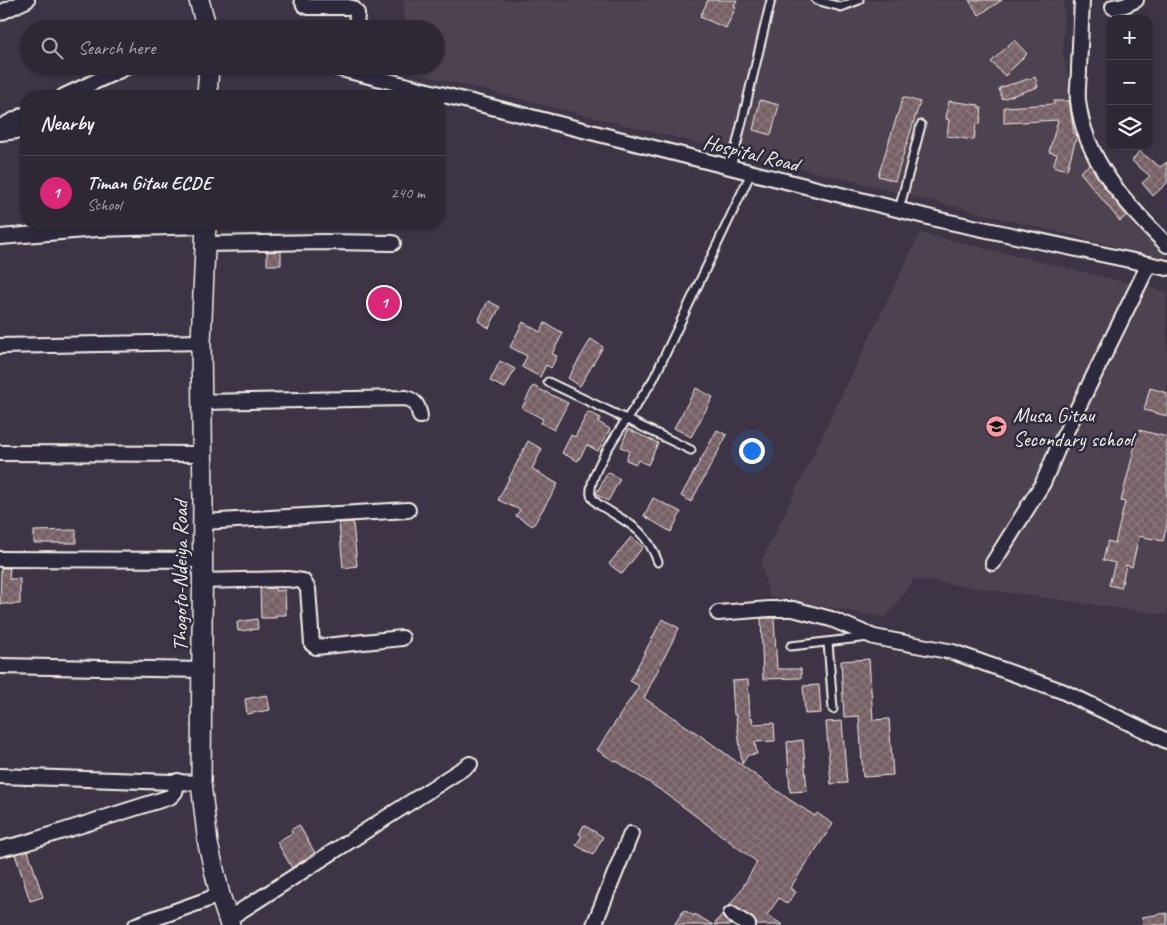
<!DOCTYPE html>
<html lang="en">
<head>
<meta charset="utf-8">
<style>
  :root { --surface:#2e2834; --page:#3a3440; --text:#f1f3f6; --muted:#a7a6ac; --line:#49444f; --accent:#db2777 }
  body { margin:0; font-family:Caveat,sans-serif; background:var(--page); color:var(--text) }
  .controls { position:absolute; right:15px; top:15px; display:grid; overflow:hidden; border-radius:10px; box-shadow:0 1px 4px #0004 }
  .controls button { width:45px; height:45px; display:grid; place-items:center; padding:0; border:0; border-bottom:1px solid var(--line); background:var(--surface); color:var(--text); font:25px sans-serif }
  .you { position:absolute; left:751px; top:450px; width:18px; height:18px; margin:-12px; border:4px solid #fff; border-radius:50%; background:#1a73e8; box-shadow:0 0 0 8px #1a73e833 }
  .badge { display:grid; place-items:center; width:32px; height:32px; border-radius:50%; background:var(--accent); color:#fff; font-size:16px; font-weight:700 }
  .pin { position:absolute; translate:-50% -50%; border:2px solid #fff; box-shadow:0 1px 5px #0006 }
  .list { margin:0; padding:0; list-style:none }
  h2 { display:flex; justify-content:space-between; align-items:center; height:65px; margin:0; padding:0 20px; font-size:21px }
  h2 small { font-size:16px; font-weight:400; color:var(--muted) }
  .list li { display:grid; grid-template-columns:32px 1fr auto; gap:15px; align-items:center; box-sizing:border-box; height:75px; padding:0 20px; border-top:1px solid var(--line) }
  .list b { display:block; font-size:19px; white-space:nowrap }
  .list p { margin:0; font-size:16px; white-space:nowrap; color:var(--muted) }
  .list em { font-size:16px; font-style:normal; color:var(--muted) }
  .icon { flex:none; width:28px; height:28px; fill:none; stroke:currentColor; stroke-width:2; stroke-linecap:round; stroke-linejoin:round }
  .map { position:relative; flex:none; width:1167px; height:925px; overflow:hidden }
  .search { position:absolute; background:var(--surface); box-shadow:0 1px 4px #0004; left:20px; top:20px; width:425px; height:55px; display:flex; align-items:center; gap:12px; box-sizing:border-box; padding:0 18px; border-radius:28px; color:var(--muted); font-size:19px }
  .panel { position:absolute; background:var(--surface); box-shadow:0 1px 4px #0004; left:20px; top:90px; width:425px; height:140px; border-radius:20px }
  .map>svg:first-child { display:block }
</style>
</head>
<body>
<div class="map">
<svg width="1167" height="925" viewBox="0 0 1167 925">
  <defs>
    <pattern id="building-cross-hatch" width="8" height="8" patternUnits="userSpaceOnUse" patternTransform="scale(1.25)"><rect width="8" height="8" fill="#766065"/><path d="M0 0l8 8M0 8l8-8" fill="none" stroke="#8a777b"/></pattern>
  </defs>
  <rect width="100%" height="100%" fill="#3d3545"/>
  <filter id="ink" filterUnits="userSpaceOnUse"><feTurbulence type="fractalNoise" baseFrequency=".02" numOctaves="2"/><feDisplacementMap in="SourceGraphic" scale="10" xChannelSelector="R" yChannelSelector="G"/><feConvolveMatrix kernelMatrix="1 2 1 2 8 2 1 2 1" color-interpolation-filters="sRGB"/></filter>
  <g filter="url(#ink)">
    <!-- built -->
    <g fill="#4e424f">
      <polygon points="403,0 1064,0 1063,52 1081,153 1167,253 1167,259 411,72 410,66 436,66 436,29 406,29"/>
      <polygon points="920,233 1167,292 1167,615 914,579 886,618 769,596 761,562"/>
    </g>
    <!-- building -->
    <g fill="url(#building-cross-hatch)" stroke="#f4f1e8">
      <polygon points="708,0 737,0 734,6 736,7 726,28 700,17"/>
      <polygon points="969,0 1002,0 979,15"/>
      <polygon points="1014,40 1027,54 1005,76 991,62"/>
      <polygon points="1035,77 1038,87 1002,99 999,88"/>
      <polygon points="903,97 920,102 895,181 878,176"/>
      <polygon points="760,100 779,105 771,135 753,130"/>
      <polygon points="949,101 979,105 979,108 982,108 980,124 976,124 974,140 947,136 949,120 946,119"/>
      <polygon points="1054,101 1069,101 1074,133 1077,135 1067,170 1053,166 1057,154 1049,152 1058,120 1004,123 1004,107 1054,104"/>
      <polygon points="1139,151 1160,167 1167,162 1167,183 1153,196 1142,183 1150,176 1132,161"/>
      <polygon points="1090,164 1103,185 1127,215 1120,221 1080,172"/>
      <polygon points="281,251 281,265 267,265 267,252"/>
      <polygon points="488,301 500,307 489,328 478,321"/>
      <polygon points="523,322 540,332 545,323 563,333 552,354 557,356 551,368 546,365 540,377 522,367 527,356 510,347"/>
      <polygon points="591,339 603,347 580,386 568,378"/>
      <polygon points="500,361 515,369 505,388 490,381"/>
      <polygon points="533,386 568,403 554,430 541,423 543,419 522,408"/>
      <polygon points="696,388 713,397 691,437 674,428"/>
      <polygon points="1150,388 1167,393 1167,416 1144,410"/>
      <polygon points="588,412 601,418 598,422 610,429 598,451 587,445 578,461 562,453 571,435 575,437"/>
      <polygon points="628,429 658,443 648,465 638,460 636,464 626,460 629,451 621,447"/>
      <polygon points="717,430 727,435 691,502 681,496"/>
      <polygon points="1139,430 1167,437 1167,525 1163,541 1139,536 1132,567 1126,565 1121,588 1109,585 1115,563 1103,560 1108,541 1115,543 1125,502 1121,501"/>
      <polygon points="528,441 542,449 532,469 558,484 533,526 516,516 520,510 498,500"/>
      <polygon points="608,472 620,479 608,501 596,494"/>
      <polygon points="653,498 681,512 671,532 644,516"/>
      <polygon points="353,522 357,566 343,568 339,523"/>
      <polygon points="76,530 76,543 34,543 34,531"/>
      <polygon points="631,537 643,547 622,574 609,564"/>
      <polygon points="1,568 10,568 9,579 20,579 20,604 0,604"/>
      <polygon points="260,588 275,588 275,591 285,590 286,615 276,615 276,618 261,618"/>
      <polygon points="761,618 774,618 777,669 801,669 801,678 763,679"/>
      <polygon points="257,619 258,629 238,631 237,622"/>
      <polygon points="662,619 679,628 644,698 701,736 790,800 815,816 817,813 833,824 790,888 796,892 787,904 779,898 767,915 783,925 757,925 753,918 736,907 729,906 741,890 757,862 665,793 615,760 614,761 597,750 639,686 630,681"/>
      <polygon points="869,659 873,720 889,719 893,775 863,777 859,716 844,717 841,661"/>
      <polygon points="748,680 750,717 752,717 753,724 774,723 775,741 755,742 757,754 748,755 742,764 736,715 734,715 732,681"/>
      <polygon points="819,685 821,713 805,714 803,686"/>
      <polygon points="267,695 270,710 247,714 245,699"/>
      <polygon points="842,721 847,783 831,784 826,722"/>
      <polygon points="803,740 807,791 790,792 787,742"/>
      <polygon points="299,825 315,853 292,868 277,842 292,833 291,830"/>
      <polygon points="584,825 603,837 593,855 576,845 582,836 579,834"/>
      <polygon points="28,851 43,897 30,901 15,854"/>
      <polygon points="684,910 694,916 695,914 713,925 674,925"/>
      <polygon points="1167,913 1167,925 1143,925 1142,917"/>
      <polygon points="722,914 723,918 732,925 714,925"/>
    </g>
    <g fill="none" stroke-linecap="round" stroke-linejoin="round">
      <defs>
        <g id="lane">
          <polyline points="816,0 841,7 859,0"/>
          <polyline points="731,168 771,0"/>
          <polyline points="899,210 921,125"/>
          <polyline points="548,382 691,450"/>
          <path d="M 658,562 C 645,527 627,523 598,504 C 595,501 592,499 591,495 C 587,468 640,403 654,378 L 751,173"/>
          <polyline points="828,642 833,709"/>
          <polyline points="791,646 869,637"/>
        </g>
        <g id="street">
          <polyline points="302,0 304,5 308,7 348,7 353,8 357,13 356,29"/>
          <path d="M 1082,0 C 1081,23 1080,46 1079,69 C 1079,79 1077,90 1078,100 C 1084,160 1127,205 1167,245"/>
          <polyline points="1113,7 1125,5 1136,0"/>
          <polyline points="0,13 27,0"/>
          <polyline points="329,66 940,220 1167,268"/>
          <polyline points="64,96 129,66"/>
          <polyline points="0,127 26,114"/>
          <polyline points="0,133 26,130"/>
          <polyline points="0,237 97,229 206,226"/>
          <polyline points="205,244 324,242 393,243"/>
          <polyline points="0,346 201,342"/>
          <path d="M 203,402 L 406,398 C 416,401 418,406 420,416"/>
          <polyline points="0,453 202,454"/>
          <polyline points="203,522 408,510"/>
          <polyline points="0,559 202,560"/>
          <polyline points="993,563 1043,483 1058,448 1149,264"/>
          <polyline points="202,581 287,579 303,581 308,589 312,644 316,647 402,638"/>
          <polyline points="718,613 770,609 793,609 831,619 874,637 953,652 1062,691 1167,741"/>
          <polyline points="0,666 202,670"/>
          <polyline points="0,776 201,783"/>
          <polyline points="0,849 25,843 170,797 175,792 178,781"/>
          <polyline points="731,914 748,925"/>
          <polyline points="228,919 470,764"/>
          <polyline points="136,925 220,895"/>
          <polyline points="594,925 631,834"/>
        </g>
        <g id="secondary">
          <polyline points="199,0 207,29"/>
          <polyline points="207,96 209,66"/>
          <polyline points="206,224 201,342 203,500 201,783 208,844 220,895 230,925"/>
        </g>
      </defs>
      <!-- lane casing -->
      <use href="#lane" stroke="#f4f1e8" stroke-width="11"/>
      <!-- street casing -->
      <use href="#street" stroke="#f4f1e8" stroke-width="18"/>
      <!-- secondary casing -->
      <use href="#secondary" stroke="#f4f1e8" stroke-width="22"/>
      <!-- lane -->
      <use href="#lane" stroke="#2f2a3d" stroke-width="7"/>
      <!-- street -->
      <use href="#street" stroke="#2f2a3d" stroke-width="14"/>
      <!-- secondary -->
      <use href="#secondary" stroke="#2f2a3d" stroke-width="19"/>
    </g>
  </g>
  <!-- icons -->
  <defs>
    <symbol id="school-disc" viewBox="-11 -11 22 22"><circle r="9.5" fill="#ff9aa2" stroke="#2f2a3d"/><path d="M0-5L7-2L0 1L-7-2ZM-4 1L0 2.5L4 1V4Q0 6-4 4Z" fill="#111"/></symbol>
  </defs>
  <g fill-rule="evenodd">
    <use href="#school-disc" x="984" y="414" width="25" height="25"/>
  </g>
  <g text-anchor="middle" stroke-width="5" stroke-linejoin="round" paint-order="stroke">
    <!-- street labels -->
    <g font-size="21" fill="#f4f1e8" stroke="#2f2a3d">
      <text transform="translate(751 153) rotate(14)" y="7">Hospital Road</text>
      <text transform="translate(180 576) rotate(-90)" y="7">Thogoto-Ndeiya Road</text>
    </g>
    <!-- poi labels -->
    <g font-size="21" fill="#f4f1e8" stroke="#2f2a3d" text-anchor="start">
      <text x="1013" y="422">Musa Gitau<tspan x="1013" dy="24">Secondary school</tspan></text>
    </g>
  </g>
</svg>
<div class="controls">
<button>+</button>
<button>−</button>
<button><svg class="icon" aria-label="layers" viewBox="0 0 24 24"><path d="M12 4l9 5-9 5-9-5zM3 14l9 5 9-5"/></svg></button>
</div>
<div class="you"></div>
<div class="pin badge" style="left:384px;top:303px">1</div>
<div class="search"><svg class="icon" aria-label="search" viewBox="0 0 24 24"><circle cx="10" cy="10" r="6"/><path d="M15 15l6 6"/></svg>Search here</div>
<section class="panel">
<h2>Nearby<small></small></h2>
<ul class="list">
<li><span class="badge">1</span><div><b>Timan Gitau ECDE</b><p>School</p></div><em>240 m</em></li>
</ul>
</section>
</div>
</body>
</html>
